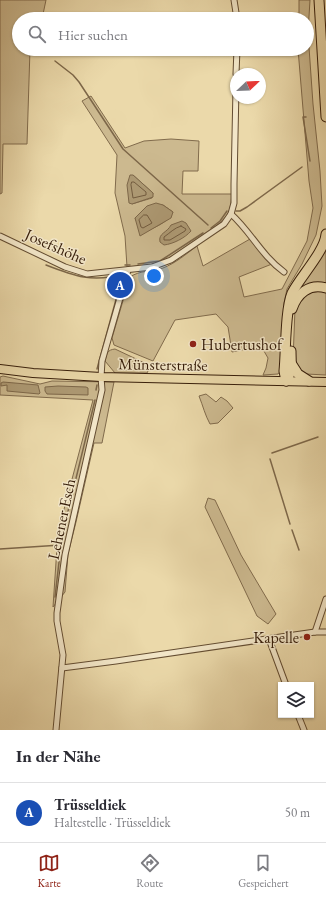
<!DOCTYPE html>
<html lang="de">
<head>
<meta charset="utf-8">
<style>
  :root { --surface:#fff; --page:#f7f7f7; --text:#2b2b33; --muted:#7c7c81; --line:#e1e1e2; --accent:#8f2418 }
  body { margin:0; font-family:"EB Garamond",serif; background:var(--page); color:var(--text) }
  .controls { position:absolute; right:12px; bottom:12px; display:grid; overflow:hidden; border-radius:0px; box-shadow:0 1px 3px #0004 }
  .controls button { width:36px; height:36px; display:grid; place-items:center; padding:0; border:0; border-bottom:1px solid var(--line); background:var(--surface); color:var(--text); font:20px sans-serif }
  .compass { position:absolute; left:230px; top:68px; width:36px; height:36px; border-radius:50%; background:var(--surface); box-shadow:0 1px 3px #0004; rotate:67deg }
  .you { position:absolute; left:154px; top:276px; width:14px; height:14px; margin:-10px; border:3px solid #fff; border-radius:50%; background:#1a73e8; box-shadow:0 0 0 6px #1a73e833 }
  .badge { display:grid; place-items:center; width:26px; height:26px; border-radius:50%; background:var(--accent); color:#fff; font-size:13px; font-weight:700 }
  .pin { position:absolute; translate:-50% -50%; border:2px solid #fff; box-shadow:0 1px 4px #0006 }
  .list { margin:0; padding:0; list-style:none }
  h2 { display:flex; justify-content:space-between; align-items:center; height:52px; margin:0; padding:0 16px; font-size:17px }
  h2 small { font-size:13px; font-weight:400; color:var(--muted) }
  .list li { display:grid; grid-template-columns:26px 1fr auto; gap:12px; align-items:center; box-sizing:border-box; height:60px; padding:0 16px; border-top:1px solid var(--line) }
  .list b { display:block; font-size:15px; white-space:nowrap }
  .list p { margin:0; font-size:13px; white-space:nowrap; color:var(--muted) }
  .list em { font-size:13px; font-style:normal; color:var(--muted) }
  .icon { flex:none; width:22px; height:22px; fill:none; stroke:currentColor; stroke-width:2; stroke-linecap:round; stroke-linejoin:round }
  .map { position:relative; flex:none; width:326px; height:730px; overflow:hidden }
  .search { position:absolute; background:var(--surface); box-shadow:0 1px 3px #0004; left:12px; right:12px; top:12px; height:44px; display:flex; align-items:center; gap:10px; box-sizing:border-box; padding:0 14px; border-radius:22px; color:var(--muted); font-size:15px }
  .sheet { height:112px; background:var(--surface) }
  nav { display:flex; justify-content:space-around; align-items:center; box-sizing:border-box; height:56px; border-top:1px solid var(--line); background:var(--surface); font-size:11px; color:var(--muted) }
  nav a { display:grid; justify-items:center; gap:2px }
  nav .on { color:var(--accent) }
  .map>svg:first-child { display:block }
</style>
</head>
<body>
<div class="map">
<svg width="326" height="730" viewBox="0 0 326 730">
  <rect width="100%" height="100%" fill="#ebd9aa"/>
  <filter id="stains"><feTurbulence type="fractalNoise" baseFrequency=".005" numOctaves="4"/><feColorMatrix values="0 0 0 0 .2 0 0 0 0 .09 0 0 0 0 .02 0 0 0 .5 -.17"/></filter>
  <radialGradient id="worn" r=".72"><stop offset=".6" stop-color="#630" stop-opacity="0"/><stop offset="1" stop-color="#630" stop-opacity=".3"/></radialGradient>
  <!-- green -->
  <g fill="#ccb98f" stroke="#816b4c" fill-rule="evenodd">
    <polygon points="0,0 46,0 42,19 19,19 19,37 17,41 19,42 19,49 30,49 27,144 3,144 2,193 0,194"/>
    <path d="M 299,0 L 310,0 L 308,33 L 313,104 L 320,171 L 322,206 L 316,235 L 302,264 L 287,289 L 284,303 L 281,370 L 278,374 L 263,375 L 266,368 L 268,358 L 261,346 L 232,352 L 228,327 L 216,314 L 175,320 L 153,361 L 114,345 L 112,338 L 130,277 C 140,270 152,272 163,268 C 176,263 186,254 197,246 L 203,266 L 250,239 L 260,252 L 272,264 L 239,277 L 244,297 L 282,289 L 307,241 L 313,208 L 309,181 L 298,49 L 307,49 L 307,19 L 299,19 Z"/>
    <path d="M 91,96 L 125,148 L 144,141 L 171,139 L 199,141 L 198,171 L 183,171 L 182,194 L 232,194 C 231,201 231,209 227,215 C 218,228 176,257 161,262 C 150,266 138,266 127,267 L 125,236 L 115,193 L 117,155 L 82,101 ZM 133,175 L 153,193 L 152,198 L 132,204 ZM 163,205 L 173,212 C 168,223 153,228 142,233 L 135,218 L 146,208 Z"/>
    <polygon points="326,237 326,284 292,299"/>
    <polygon points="315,291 326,291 326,375 306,374 302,373 293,360 295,309 306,294"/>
    <path d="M 115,349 L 151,366 L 147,373 L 115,373 L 105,361 C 107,353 107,350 115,349 Z"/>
    <polygon points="3,376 40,384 52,381 114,382 102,443 94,443 76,522 68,554 65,592 53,607 58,532 93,400 0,395 0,377"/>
    <path d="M 206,394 L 216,402 L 221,397 L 227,401 L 233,408 L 218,423 L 210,424 C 205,415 203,406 199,396 Z"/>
    <polygon points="208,498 215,500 241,555 276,614 268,624 257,616 205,507"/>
  </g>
  <!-- water -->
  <g fill="#ad9973" stroke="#7d6749">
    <polygon points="130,175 133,175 153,193 153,197 132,204 129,203 127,185"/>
    <polygon points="156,203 163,205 173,212 171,218 140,236 135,218 147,206"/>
    <path d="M 182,221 L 186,223 L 191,231 C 185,238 173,244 164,245 L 160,242 C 158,233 167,233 171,225 Z"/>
    <polygon points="3,382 38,385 40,393 39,394 7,391 7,385 1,386 1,383"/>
    <polygon points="58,386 86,387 88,388 88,395 47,394 45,391 45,387"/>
  </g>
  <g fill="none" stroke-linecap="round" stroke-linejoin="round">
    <!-- shore -->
    <g stroke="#725b3e" stroke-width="1">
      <polygon points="132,182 134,182 146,192 146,195 133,198 131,185"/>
      <polygon points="144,215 147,215 152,223 143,228 141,227 139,220"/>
      <path d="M 181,226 L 186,229 L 185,231 L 170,240 L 164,240 L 164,237 C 170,233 174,228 181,226 Z"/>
    </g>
    <!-- stream -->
    <g stroke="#7d6749" stroke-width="1.5">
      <polyline points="55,61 73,75 79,82 123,149 208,225"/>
      <polyline points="306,117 303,117 310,161"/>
      <polyline points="236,211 240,211 247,207 302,167"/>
      <polyline points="211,228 220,221 227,211"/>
      <polyline points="138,264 160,261 203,233"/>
      <path d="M 46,265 C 74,276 93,283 123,274"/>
      <polyline points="125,265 130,265"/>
      <polyline points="97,369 123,274"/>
      <polyline points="96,390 97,385"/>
      <polyline points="272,453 318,437"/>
      <polyline points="270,459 290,524"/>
      <polyline points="292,530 299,550"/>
      <polyline points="0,549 61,545"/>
      <polyline points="55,597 62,536 95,400"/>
    </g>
    <defs>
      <g id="street">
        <polyline points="234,0 237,19"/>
        <polyline points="236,74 237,49"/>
        <path d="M 231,214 C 251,232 261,255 284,272"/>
        <polyline points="0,236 65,267 87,274 152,267 171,260 224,224 231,214 234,203 234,184 236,88"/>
        <polyline points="315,632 326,599"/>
        <polyline points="269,639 286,685"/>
        <polyline points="62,668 116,661 315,632 326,632"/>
        <polyline points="298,715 304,730"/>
        <polyline points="56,730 63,655 57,621 57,613 65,555 102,390 101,377 102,361 128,270"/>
      </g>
      <polyline id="primary" points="0,369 33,373 101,377 326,382"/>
      <g id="highway">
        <polyline points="319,0 326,117"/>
        <path d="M 292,309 C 297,294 309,283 326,288"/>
        <polyline points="291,363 298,374 309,381"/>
        <path d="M 286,381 L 284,371 C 286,351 285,310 292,293 C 300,277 325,251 326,234"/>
        <path d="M 286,381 C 293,372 291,362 291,351"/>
      </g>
    </defs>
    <!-- street casing -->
    <use href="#street" stroke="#634c31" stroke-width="7"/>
    <!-- primary casing -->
    <use href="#primary" stroke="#361d09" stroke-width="10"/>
    <!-- highway casing -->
    <use href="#highway" stroke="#361d09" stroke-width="11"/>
    <!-- street -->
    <use href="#street" stroke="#f2e6c8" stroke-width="5"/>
    <!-- primary -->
    <use href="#primary" stroke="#ebd9aa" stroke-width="8"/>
    <!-- highway -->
    <use href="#highway" stroke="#ebd9aa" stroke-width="9"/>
  </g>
  <!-- markers -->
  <g fill="#8f2418" stroke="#f2e6c8" stroke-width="1.5">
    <circle cx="193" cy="344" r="4"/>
    <circle cx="307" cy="637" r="4"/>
  </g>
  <g text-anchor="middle" stroke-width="3" stroke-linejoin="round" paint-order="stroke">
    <!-- street labels -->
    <g font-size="16" fill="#361d09" stroke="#f2e6c8">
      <text transform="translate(56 246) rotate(24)" y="6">Josefshöhe</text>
      <text transform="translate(163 364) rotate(1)" y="6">Münsterstraße</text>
      <text transform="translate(61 519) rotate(-78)" y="6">Lehener Esch</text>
    </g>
    <!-- poi labels -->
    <g font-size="16" fill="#361d09" stroke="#f2e6c8" text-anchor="start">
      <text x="201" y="350">Hubertushof</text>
      <text x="299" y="643" text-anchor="end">Kapelle</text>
    </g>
  </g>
  <rect width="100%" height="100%" filter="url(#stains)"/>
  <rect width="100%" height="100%" fill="url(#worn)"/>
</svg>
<div class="controls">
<button><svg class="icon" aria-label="layers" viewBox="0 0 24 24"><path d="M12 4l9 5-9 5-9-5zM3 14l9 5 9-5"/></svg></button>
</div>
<svg class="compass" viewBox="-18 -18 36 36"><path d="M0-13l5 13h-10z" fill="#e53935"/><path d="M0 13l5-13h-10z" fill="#7c7c81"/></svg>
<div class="you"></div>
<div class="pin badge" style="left:120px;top:285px;background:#1a4fb4">A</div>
<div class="search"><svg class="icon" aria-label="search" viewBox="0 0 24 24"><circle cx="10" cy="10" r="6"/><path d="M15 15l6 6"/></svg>Hier suchen</div>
</div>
<section class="sheet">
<h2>In der Nähe<small></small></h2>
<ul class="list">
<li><span class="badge" style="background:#1a4fb4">A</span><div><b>Trüsseldiek</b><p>Haltestelle · Trüsseldiek</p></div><em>50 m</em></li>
</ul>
</section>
<nav>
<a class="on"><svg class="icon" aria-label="map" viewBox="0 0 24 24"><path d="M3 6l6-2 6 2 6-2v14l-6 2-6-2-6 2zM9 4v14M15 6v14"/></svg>Karte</a>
<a><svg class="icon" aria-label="directions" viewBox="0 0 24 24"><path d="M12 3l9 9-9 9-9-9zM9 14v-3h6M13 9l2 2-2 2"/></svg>Route</a>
<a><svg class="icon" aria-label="saved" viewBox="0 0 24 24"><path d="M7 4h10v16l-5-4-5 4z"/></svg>Gespeichert</a>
</nav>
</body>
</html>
